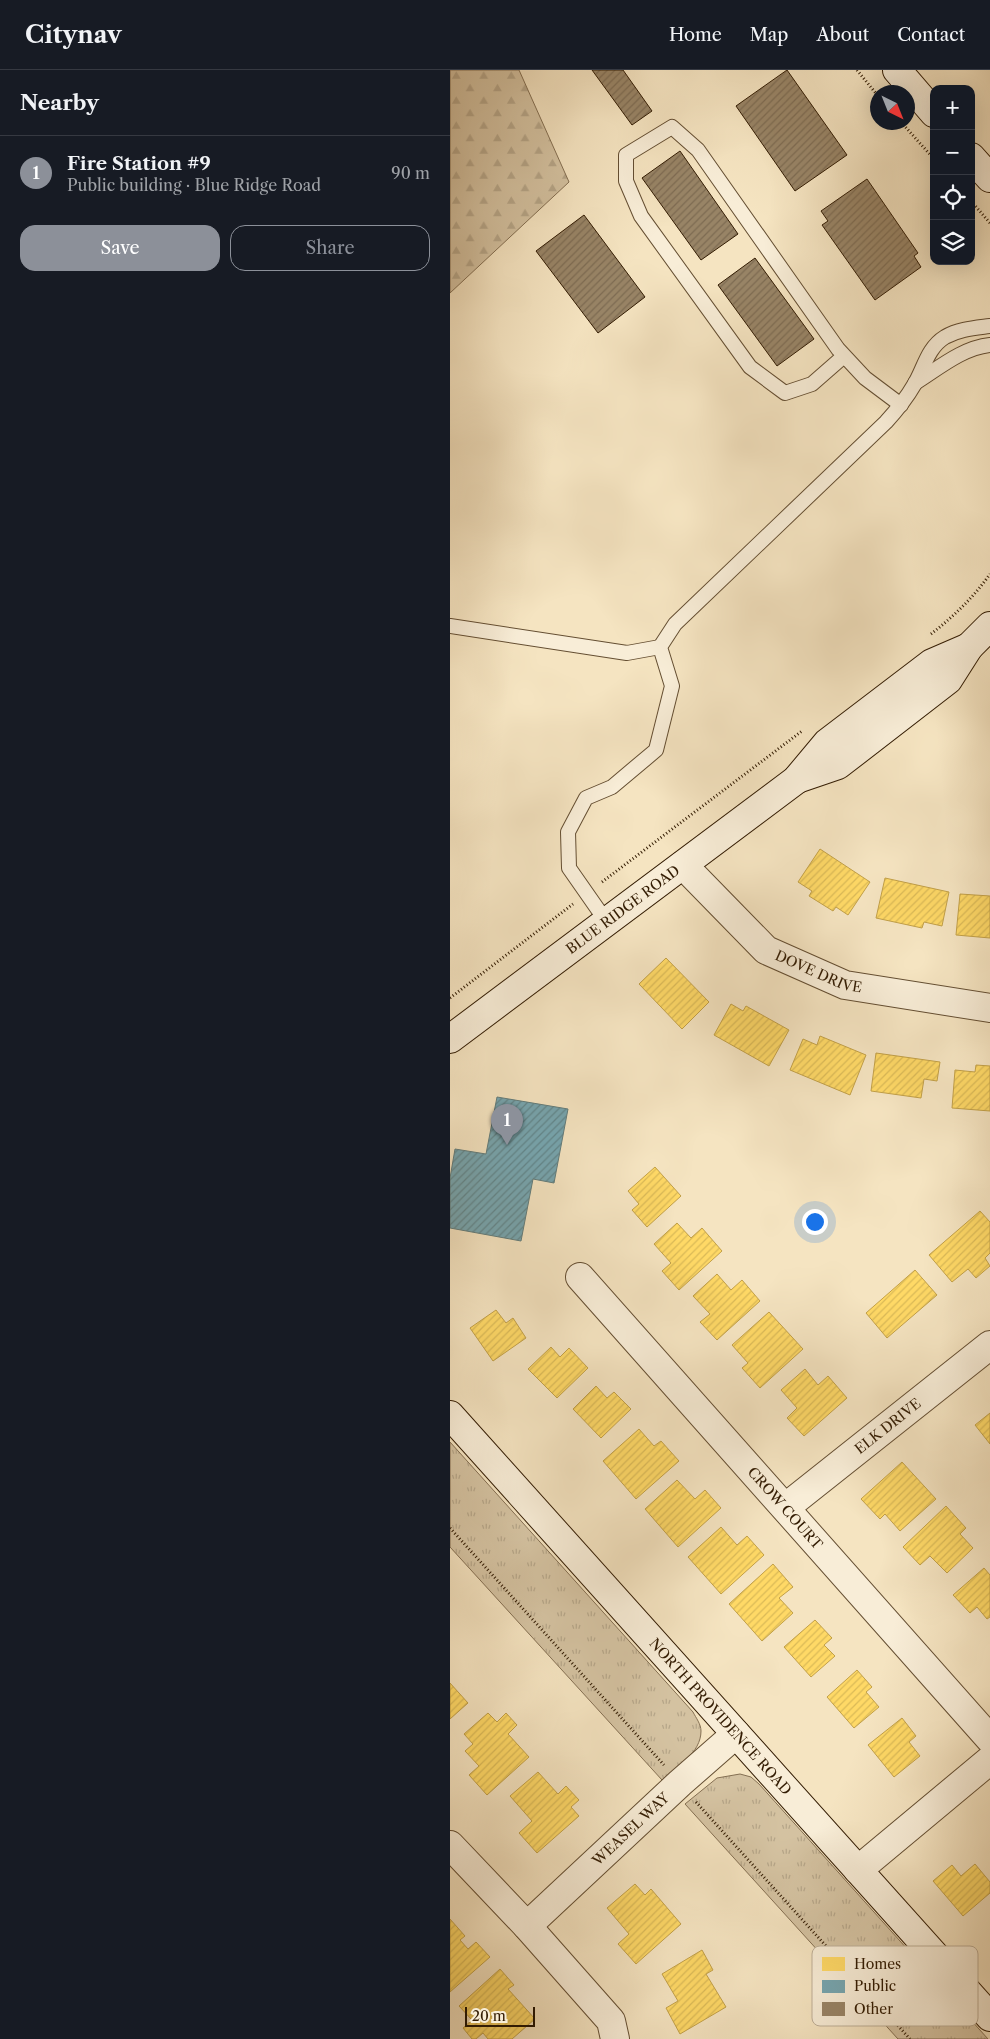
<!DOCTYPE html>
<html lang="en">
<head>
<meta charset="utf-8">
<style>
  :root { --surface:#171b24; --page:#242831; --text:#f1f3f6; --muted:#9ea1a6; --line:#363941; --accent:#8c9099 }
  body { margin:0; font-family:"Libre Caslon Text",serif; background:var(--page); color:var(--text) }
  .controls { position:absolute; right:15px; top:15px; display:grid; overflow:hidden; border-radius:10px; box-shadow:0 5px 20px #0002 }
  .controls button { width:45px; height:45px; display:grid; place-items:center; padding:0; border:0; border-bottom:1px solid var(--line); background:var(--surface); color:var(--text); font:25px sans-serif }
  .compass { position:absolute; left:420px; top:15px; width:45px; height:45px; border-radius:50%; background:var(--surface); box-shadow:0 5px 20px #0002; rotate:137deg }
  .scale { position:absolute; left:15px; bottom:12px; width:70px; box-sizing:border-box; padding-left:5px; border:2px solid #331c03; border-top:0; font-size:14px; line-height:18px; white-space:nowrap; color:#331c03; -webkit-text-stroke:4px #f8edd7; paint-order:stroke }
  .you { position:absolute; left:364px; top:1151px; width:18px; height:18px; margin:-12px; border:4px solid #fff; border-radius:50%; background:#1a73e8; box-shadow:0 0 0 8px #1a73e833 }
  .badge { display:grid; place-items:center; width:32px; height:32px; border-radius:50%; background:var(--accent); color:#fff; font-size:16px; font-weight:700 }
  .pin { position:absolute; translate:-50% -41px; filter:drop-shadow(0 1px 2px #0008) }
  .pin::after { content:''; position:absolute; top:26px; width:18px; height:15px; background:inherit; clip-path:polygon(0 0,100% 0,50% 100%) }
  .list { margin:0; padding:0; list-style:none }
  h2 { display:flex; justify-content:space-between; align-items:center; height:65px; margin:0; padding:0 20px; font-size:21px }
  h2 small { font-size:16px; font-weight:400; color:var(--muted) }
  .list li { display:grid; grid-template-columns:32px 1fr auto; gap:15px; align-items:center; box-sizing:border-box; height:75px; padding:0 20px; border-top:1px solid var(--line) }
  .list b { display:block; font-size:19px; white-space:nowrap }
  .list p { margin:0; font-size:16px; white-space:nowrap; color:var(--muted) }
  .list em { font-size:16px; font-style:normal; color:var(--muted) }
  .actions { display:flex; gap:10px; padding:15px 20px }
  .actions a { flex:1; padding:11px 0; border:1px solid var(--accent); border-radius:15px; text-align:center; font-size:18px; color:var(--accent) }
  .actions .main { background:var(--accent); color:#fff }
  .icon { flex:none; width:28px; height:28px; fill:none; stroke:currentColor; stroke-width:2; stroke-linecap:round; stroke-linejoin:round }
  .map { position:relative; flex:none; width:540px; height:1969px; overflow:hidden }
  header { display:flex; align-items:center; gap:30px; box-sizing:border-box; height:70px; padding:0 25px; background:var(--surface); border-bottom:1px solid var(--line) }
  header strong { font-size:24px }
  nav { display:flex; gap:28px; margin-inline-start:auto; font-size:18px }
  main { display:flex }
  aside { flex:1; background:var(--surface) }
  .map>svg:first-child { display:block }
</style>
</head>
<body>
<header>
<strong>Citynav</strong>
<nav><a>Home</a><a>Map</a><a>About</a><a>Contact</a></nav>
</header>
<main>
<aside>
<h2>Nearby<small></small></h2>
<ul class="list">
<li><span class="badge">1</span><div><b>Fire Station #9</b><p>Public building · Blue Ridge Road</p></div><em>90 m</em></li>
</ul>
<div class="actions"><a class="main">Save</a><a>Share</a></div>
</aside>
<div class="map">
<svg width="540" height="1969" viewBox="0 0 540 1969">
  <defs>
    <pattern id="grass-tufts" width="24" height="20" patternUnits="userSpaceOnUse" patternTransform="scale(1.25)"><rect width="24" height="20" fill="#d4c2a1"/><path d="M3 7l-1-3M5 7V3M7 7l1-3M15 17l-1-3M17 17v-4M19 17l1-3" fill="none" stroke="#b6a689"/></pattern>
    <pattern id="forest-firs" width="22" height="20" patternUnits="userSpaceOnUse" patternTransform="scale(1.25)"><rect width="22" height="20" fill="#d4c2a1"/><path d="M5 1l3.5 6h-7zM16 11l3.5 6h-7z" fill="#b6a689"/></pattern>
    <pattern id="homes-hatch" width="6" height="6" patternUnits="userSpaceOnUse" patternTransform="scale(1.25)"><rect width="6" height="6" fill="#ffd966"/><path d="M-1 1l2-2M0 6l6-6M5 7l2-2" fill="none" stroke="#dbba57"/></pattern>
    <pattern id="public-hatch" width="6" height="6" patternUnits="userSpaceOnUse" patternTransform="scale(1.25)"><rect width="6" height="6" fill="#76a5af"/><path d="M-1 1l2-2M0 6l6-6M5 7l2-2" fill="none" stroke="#61868c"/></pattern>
    <pattern id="building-hatch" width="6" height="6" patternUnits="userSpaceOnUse" patternTransform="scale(1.25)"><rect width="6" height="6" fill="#988466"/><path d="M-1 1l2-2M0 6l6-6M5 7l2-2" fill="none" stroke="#7d6b52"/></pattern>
  </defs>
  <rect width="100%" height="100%" fill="#f5e4c1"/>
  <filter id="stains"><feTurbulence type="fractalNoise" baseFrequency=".004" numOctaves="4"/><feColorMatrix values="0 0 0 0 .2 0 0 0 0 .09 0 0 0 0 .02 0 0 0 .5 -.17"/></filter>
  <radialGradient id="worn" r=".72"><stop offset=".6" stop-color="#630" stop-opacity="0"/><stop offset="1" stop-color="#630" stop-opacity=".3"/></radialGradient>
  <!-- grass -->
  <g fill="url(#grass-tufts)" stroke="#846f52">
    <path d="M 0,1372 L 243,1642 C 246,1648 251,1654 251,1661 C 251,1683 227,1697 212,1710 L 0,1477 Z"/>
    <polygon points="290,1704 301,1707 309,1714 538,1969 448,1969 235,1734 267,1708"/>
  </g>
  <!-- forest -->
  <polygon fill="url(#forest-firs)" stroke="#846f52" points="0,0 69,0 119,112 0,223"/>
  <!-- homes -->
  <g fill="url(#homes-hatch)" stroke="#c2a048">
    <polygon points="370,779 420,812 398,845 386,837 383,841 359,826 362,821 348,812"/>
    <polygon points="435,808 499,822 492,856 474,852 472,858 426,848"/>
    <polygon points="510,824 540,826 540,868 506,865"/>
    <polygon points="216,888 259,932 232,959 189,914"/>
    <polygon points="281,934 293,941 296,936 339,960 319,996 264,965"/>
    <polygon points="370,966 416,985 400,1025 340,1000 353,969 367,975"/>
    <polygon points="426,983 490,992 487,1011 474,1009 471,1028 421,1021"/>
    <polygon points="526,995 540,996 540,1041 502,1038 505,1000 525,1002"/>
    <polygon points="205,1097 231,1126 197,1157 182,1140 189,1134 178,1121"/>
    <polygon points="530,1141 540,1152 540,1183 535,1188 540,1196 526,1208 518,1199 502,1212 479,1185"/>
    <polygon points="227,1153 241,1168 252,1158 272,1181 229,1220 212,1201 221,1193 204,1174"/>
    <polygon points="465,1200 487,1225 437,1268 416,1243"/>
    <polygon points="267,1204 281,1220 292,1210 310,1231 267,1270 250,1252 260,1244 243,1226"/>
    <polygon points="46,1240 56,1253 63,1248 76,1268 43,1291 20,1258"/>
    <polygon points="319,1242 353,1279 310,1318 292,1298 298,1293 282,1275"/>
    <polygon points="101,1277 110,1287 119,1278 138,1298 107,1328 78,1299"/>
    <polygon points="355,1299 368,1315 378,1306 397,1328 354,1366 337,1348 347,1338 331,1320"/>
    <polygon points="146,1316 157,1328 164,1322 181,1339 151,1368 123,1339"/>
    <polygon points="540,1343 540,1374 525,1355"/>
    <polygon points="189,1359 204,1376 211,1371 229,1391 186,1429 153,1391"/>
    <polygon points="452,1392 486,1429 450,1461 435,1444 430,1449 411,1429"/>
    <polygon points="227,1410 245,1429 255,1420 271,1438 228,1477 195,1439"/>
    <polygon points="496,1436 516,1458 510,1464 523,1478 497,1503 480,1486 470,1495 453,1477"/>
    <polygon points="271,1457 287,1475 297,1466 314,1485 271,1524 238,1487"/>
    <polygon points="323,1494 343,1517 329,1528 343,1543 312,1571 279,1534"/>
    <polygon points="534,1498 540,1505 540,1547 537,1549 527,1537 520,1543 503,1525"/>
    <polygon points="365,1550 382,1568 374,1575 385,1586 361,1607 334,1577"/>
    <polygon points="407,1600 422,1617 416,1622 429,1637 404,1658 377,1627"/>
    <polygon points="0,1613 18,1633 0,1649"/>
    <polygon points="38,1643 47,1652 56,1643 67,1655 58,1664 79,1687 37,1725 19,1705 29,1696 15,1681 23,1674 14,1664"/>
    <polygon points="452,1648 466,1666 459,1672 470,1686 444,1707 418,1675"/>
    <polygon points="88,1702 108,1724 116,1716 129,1730 121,1737 129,1746 87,1783 69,1763 82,1751 60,1726"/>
    <polygon points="525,1794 540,1812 540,1823 513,1846 483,1811 502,1795 511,1806"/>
    <polygon points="185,1814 195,1825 201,1819 231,1854 186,1894 168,1874 179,1864 157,1838"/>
    <polygon points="0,1849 15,1866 10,1870 18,1879 26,1872 40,1887 0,1922"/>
    <polygon points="252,1880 263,1900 256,1904 276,1937 230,1964 216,1938 228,1931 212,1904"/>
    <polygon points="50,1899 64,1915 58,1919 85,1949 62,1969 38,1969 33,1963 26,1969 22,1969 13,1958 22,1950 9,1936"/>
  </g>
  <!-- public -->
  <polygon fill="url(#public-hatch)" stroke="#627c7b" points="47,1027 118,1039 104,1113 83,1109 71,1171 0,1158 0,1108 5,1079 36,1084"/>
  <!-- building -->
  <g fill="url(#building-hatch)" stroke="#331c03">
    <polygon points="142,0 173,0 202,41 182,55"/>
    <polygon points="337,0 397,85 345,121 286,36"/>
    <polygon points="230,81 288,164 251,190 192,108"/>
    <polygon points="417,109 468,183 464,186 471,197 425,230 372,155 378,151 371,141"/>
    <polygon points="134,145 195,227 148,263 86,181"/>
    <polygon points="305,188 364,269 327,296 268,215"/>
  </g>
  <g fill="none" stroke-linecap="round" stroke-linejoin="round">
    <defs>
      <g id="lane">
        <polyline points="394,286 362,314 335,323 300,297 191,146 176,111 176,85 222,57 248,80 388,279 415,308 451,335"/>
        <path d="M 465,313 C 489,298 512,278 540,275"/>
        <polyline points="0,556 177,583 210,577"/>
        <path d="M 156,851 L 119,798 L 118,762 L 136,728 L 162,717 L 206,680 L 222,616 L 210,577 L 225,554 L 436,352 C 446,341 456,329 464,315 C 474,299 477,278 495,267 C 509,259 525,258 540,256"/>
      </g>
      <g id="street">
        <path id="s1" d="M 233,795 L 316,880 L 395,915 L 540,938"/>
        <path id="s2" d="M 130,1207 L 540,1669"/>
        <path id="s3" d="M 336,1437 L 540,1275"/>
        <polyline points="0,1775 77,1856 161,1951 165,1969"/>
        <polyline points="408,1800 540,1690"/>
        <path id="s4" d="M 77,1856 L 230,1713 L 286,1664"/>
      </g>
      <g id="secondary">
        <polyline points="447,0 484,43"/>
        <polyline points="521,87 540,108"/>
        <polyline points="347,709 388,695 498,610 519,577 540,556"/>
        <path id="s5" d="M 0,969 L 346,710 L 377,673 L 482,593 L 519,577"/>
        <path id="s6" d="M 0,1345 L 540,1947"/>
      </g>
    </defs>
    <!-- lane casing -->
    <use href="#lane" stroke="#644e32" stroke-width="16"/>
    <!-- street casing -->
    <use href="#street" stroke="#644e32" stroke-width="30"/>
    <!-- secondary casing -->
    <use href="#secondary" stroke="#331c03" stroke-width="30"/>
    <!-- path -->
    <g stroke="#331c03" stroke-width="3" stroke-dasharray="1 2.5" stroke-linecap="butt">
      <polyline points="407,0 428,26"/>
      <polyline points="451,52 484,89"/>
      <polyline points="521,131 540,153"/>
      <path d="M 481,564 C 503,547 524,527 540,504"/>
      <polyline points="152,812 352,661"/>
      <polyline points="0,928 123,834"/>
      <polyline points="0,1458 214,1695"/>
      <polyline points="246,1732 460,1969"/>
    </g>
    <!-- lane -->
    <use href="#lane" stroke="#f8edd7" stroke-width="14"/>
    <!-- street -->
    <use href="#street" stroke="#f8edd7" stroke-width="28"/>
    <!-- secondary -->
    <use href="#secondary" stroke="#f8edd7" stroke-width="28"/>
  </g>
  <g text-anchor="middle" stroke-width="5" stroke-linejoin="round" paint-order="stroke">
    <!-- street labels -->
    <g font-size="14" fill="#331c03" stroke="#f8edd7">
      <text dy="5" stroke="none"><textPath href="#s5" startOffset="216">BLUE RIDGE ROAD</textPath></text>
      <text dy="5" stroke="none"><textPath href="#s1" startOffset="176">DOVE DRIVE</textPath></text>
      <text dy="5" stroke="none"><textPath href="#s3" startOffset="130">ELK DRIVE</textPath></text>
      <text dy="5" stroke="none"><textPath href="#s2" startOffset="309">CROW COURT</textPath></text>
      <text dy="5" stroke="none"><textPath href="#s6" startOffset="405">NORTH PROVIDENCE ROAD</textPath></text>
      <text dy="5" stroke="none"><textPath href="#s4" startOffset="142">WEASEL WAY</textPath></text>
    </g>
  </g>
  <!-- legend -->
  <rect x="362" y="1876" width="166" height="80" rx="8" fill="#f8edd7" stroke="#bdae97" stroke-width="1"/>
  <rect x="372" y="1887" width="23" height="14" fill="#ffd966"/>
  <rect x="372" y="1910" width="23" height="13" fill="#76a5af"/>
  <rect x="372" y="1932" width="23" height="14" fill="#988466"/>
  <g font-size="14" fill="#331c03">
    <text x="404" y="1899">Homes</text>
    <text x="404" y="1921">Public</text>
    <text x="404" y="1944">Other</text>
  </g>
  <rect width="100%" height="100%" filter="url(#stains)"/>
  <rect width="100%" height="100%" fill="url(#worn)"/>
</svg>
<div class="controls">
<button>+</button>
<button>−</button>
<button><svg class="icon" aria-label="locate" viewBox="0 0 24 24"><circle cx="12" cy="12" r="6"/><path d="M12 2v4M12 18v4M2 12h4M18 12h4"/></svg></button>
<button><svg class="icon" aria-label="layers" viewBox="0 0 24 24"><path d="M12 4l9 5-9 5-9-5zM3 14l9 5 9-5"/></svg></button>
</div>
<svg class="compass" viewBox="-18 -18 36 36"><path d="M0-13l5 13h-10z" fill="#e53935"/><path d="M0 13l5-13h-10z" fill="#9ea1a6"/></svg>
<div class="scale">20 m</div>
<div class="you"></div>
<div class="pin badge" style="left:57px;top:1075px">1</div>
</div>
</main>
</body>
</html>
